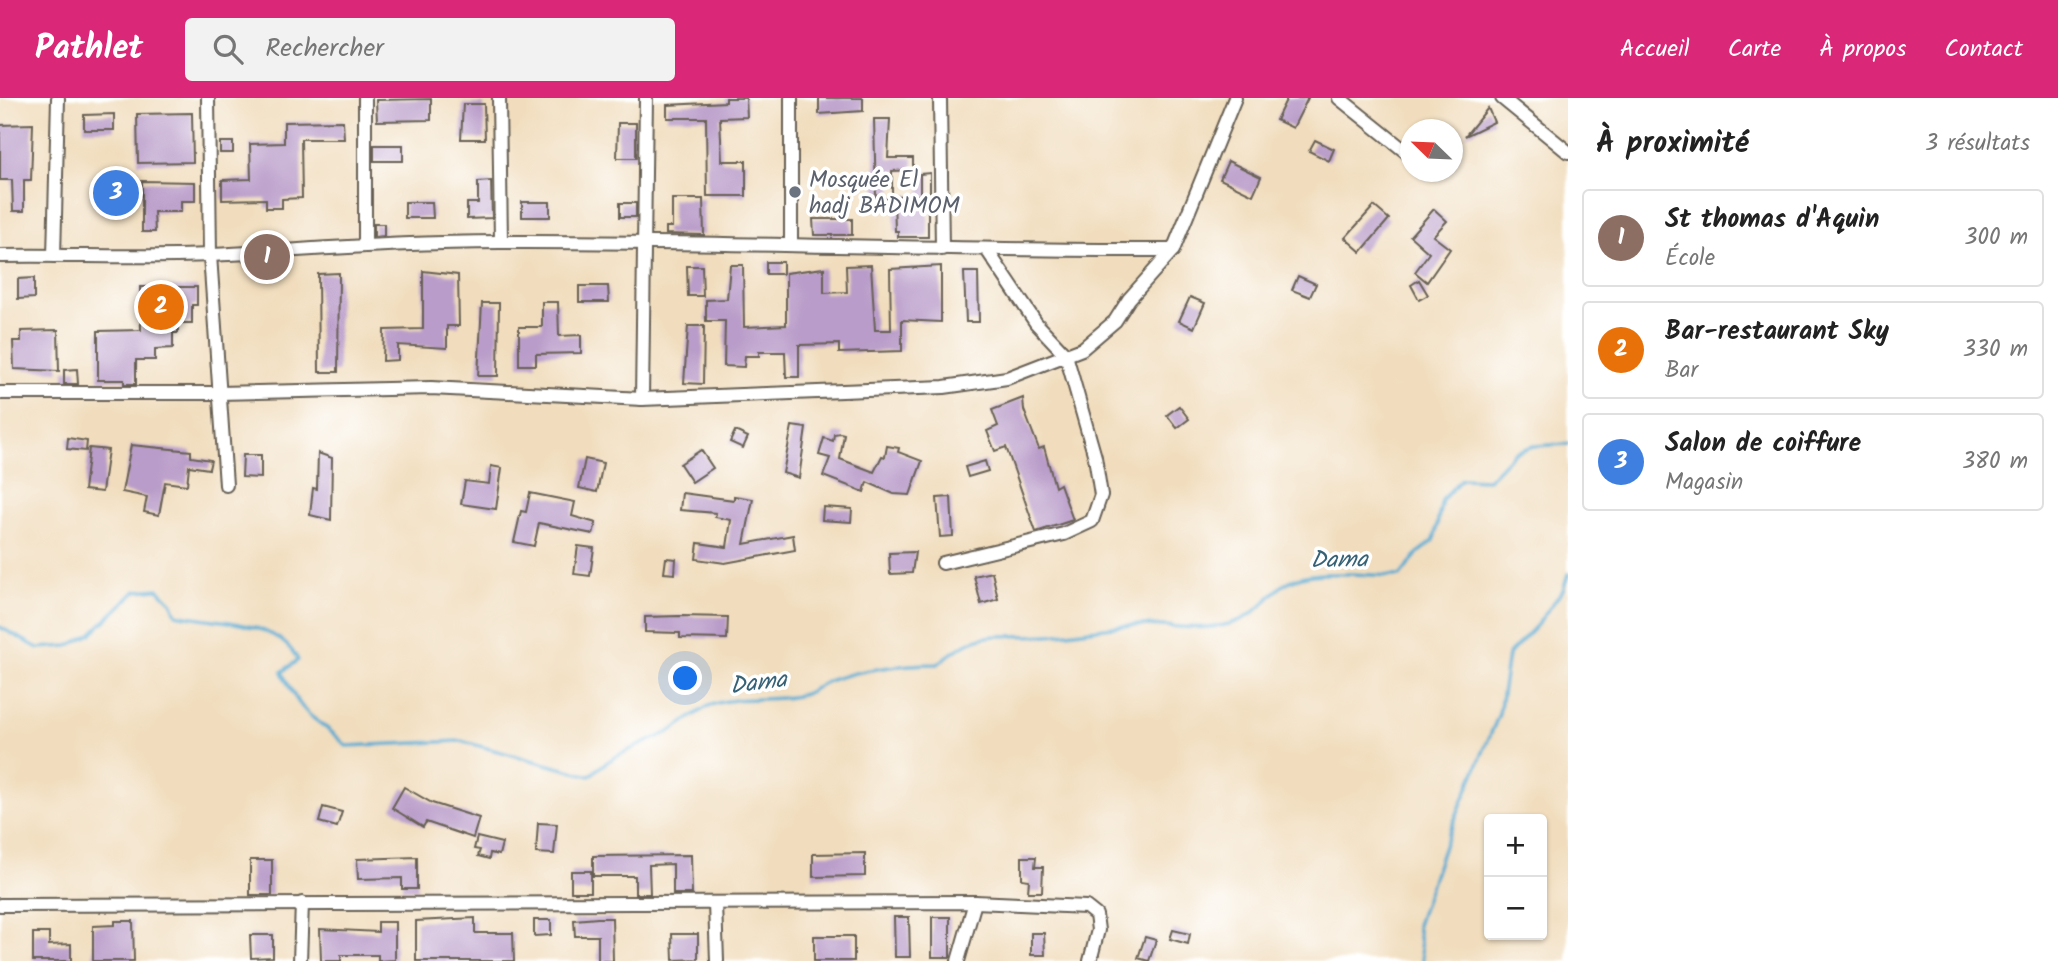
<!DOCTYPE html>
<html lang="fr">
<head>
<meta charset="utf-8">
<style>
  :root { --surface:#fff; --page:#f2f2f2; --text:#222; --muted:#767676; --line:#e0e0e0; --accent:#db2777 }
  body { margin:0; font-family:Kalam,sans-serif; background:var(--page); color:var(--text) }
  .controls { position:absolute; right:21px; bottom:21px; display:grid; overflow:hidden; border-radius:7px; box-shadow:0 2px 5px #0004 }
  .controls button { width:63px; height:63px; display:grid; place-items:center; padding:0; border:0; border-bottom:2px solid var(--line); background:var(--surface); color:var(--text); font:35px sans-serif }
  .compass { position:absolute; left:1400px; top:21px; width:63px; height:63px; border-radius:50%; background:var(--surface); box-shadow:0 2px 5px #0004; rotate:293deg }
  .you { position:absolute; left:686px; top:581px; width:24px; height:24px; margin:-18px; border:5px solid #fff; border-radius:50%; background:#1a73e8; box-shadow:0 0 0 10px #1a73e833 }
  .badge { display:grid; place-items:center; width:46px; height:46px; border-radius:50%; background:var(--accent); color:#fff; font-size:23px; font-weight:700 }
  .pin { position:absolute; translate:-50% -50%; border:4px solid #fff; box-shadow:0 2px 7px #0006 }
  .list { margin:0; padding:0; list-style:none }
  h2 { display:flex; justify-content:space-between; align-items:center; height:91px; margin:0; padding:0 28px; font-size:30px }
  h2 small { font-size:23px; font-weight:400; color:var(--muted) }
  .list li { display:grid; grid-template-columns:46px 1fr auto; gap:21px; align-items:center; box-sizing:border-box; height:98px; margin:0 14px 14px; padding:0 14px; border:2px solid var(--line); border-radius:7px }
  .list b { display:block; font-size:26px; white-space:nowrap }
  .list p { margin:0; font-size:23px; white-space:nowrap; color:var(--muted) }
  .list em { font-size:23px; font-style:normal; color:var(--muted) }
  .icon { flex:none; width:38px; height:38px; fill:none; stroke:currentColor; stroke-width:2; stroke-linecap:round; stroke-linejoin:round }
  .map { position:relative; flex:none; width:1568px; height:863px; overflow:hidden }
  header { display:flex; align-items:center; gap:42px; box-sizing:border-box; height:98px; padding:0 35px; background:var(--accent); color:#fff }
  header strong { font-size:33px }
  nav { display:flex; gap:38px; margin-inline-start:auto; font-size:24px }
  .search { width:490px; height:63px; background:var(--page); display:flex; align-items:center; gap:18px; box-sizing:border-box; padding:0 24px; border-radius:7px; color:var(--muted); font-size:26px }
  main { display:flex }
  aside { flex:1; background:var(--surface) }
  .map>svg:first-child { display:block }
</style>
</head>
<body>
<header>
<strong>Pathlet</strong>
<div class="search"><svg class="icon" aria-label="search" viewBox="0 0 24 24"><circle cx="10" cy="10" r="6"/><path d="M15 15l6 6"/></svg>Rechercher</div>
<nav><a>Accueil</a><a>Carte</a><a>À propos</a><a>Contact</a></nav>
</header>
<main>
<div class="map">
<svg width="1568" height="863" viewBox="0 0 1568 863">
  <rect width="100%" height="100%" fill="#fff"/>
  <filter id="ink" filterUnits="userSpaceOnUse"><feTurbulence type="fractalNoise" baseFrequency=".0143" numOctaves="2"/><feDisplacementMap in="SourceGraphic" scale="14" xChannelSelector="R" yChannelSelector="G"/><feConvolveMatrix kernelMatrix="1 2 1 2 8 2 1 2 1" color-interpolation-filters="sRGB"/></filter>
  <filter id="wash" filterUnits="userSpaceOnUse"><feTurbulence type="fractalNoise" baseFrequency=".00686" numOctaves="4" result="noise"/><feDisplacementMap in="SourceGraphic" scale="28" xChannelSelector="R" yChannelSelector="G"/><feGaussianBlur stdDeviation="1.57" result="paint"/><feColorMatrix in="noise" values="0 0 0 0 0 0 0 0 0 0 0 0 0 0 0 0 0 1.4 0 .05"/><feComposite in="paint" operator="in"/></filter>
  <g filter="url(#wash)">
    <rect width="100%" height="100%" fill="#f1ddbd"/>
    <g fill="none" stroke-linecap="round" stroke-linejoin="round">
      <!-- stream -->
      <g stroke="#52a8cf" stroke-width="3.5">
        <path d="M 0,529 L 38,550 L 68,548 L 91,536 L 136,493 L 158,491 L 172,505 L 176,516 C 216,525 276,520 298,562 L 282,574 C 290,591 298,608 313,620 C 325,629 336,636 346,648 L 461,643 L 590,678 C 613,655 641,648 669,634 C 685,626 697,612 714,606 C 743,597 776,605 804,596 C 813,593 819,586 828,583 C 861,571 904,566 938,566 C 983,527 996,541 1048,537 C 1076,535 1104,529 1132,527 C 1164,526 1197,534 1229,526 C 1265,517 1270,488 1298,480 C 1321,472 1374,478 1400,478 L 1418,455 L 1434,442 L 1442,402 L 1461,381 L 1488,382 L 1514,355 L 1533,348 L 1568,346"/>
        <polyline points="1423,863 1417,827 1445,745 1499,616 1508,557 1536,528 1563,492 1568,476"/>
      </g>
    </g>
    <g id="blocks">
      <!-- building -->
      <g fill="#b99cc9">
        <polygon points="726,0 746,0 747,19 720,20 722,63 746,63 746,98 707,98 706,20 667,20 667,7 726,4"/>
        <polygon points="819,0 863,0 863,13 819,16"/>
        <polygon points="1287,0 1308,0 1293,30 1276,22"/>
        <polygon points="431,1 431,22 377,23 376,2"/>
        <polygon points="463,6 484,6 485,41 461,41"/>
        <polygon points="1488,10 1494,24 1465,38"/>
        <polygon points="192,15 193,64 138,65 137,16"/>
        <polygon points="114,16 114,32 84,32 84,17"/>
        <polygon points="874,21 890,21 888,60 913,60 913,72 892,73 892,100 876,100"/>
        <polygon points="343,23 344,41 301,41 302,100 282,101 282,110 266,110 266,101 222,102 222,82 251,81 250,46 284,45 284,24"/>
        <polygon points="618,25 636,25 636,60 617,60"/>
        <polygon points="33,26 31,82 24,82 24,113 13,113 12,82 0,82 0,27"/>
        <polygon points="1315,42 1334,51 1329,63 1309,53"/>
        <rect x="220" y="44" width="13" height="11"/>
        <rect x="374" y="47" width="29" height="16"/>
        <polygon points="1228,63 1261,79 1253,97 1220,81"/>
        <polygon points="930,75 930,97 920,98 920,76"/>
        <polygon points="142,83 195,84 195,103 181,103 181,114 154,114 155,134 142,134"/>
        <polygon points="491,83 492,120 467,121 467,105 478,105 478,84"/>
        <polygon points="928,97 928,139 898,139 898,133 895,133 894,98"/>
        <polygon points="672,101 703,101 704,137 666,136 666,129 672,129"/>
        <polygon points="405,104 432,104 433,120 405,120"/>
        <rect x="522" y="104" width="28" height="15"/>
        <rect x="620" y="105" width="16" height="14"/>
        <polygon points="1374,108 1389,121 1361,154 1345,140"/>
        <polygon points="1434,111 1447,123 1433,138 1450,151 1427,184 1415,174 1429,155 1410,138"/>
        <polygon points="813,121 852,121 852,137 814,137"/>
        <polygon points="374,126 384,126 384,138 374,139"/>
        <rect x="766" y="164" width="17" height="12"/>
        <polygon points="730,167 743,167 744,229 786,227 786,175 824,170 824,195 847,194 846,168 871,167 875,232 891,232 890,171 941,168 941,224 902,222 902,253 839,255 839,246 799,247 799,279 786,279 785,254 759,254 759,258 745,258 744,269 724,268 725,223 706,223 706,202 727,201"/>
        <polygon points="687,168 702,168 703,198 688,198"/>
        <polygon points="423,173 458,177 459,228 447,228 447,250 398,247 398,262 383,263 384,232 423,231"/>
        <polygon points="964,174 978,174 979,224 966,224"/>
        <polygon points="339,175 338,274 319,274 318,176"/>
        <polygon points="1298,178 1316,186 1310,199 1292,192"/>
        <polygon points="34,180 34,200 18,201 18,181"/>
        <polygon points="1419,182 1428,197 1419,202 1411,187"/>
        <polygon points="579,188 608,188 609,204 579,204"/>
        <polygon points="140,189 197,189 197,207 192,207 192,225 178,225 178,235 173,235 173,250 155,251 155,262 136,262 136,286 124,286 124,282 98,282 98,233 141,232"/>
        <polygon points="1190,199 1205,205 1194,230 1179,223"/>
        <polygon points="542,204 558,204 559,238 581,237 581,255 536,256 536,267 519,267 519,229 542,229"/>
        <polygon points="482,205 499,205 498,278 478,278"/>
        <polygon points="688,228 704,228 703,286 684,285"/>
        <polygon points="58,232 59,273 14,271 13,243 21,243 21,233"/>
        <polygon points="77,271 78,286 64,286 64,272"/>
        <polygon points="1023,300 1024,312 1039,351 1044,349 1055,389 1060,386 1073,422 1036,434 1006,349 995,353 987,333 998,328 992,312"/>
        <polygon points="1179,308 1189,321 1177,330 1167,317"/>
        <polygon points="792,328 806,330 799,380 783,375"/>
        <polygon points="735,333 748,339 743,350 730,344"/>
        <polygon points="840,335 844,336 840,361 874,374 882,358 885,359 887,348 899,350 898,354 922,363 910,397 894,396 867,384 864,394 823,378 830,360 819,357 824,340 833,343 834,336"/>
        <polygon points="68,340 87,343 86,353 67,351"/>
        <polygon points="131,347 191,353 191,359 211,362 209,371 189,368 187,387 165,384 159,417 144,414 147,399 122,394"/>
        <polygon points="89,350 108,352 102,394 84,392"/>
        <polygon points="701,352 713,370 692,384 680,366"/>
        <polygon points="318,355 332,360 331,422 310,417 313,390 317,391"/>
        <polygon points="243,357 261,357 261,380 242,379"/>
        <polygon points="585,361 603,365 597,394 579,390"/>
        <polygon points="985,363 988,373 968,379 965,369"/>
        <polygon points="491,368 502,370 496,411 461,406 465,383 489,386"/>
        <polygon points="530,395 575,404 572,418 596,425 593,436 539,425 534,448 514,444 521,413 526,414"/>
        <polygon points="682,395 734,402 734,398 753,401 744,446 793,437 795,452 725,465 696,461 698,445 727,449 731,422 715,419 716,415 680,412"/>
        <polygon points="951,399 953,438 940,439 937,400"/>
        <polygon points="823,409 852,411 851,424 822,422"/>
        <polygon points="578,448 594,450 590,478 574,476"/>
        <polygon points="915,454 912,475 890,476 889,455"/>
        <polygon points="666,460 676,461 675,476 664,475"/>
        <polygon points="992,474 998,501 981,506 974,478"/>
        <polygon points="680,518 728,519 727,541 680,540 680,535 645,534 645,519"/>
        <polygon points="404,689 432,705 479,720 473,740 426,724 423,729 392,710"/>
        <polygon points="323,709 342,714 337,729 319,724"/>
        <polygon points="538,725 557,726 554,756 536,755"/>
        <polygon points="477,739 502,745 499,757 490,755 489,761 478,758 480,752 474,751"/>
        <polygon points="865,755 865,778 813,779 813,756"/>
        <polygon points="691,757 692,796 673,796 673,766 649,767 650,796 635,796 635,778 593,778 593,758"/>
        <polygon points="417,759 417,791 402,791 402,780 358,781 357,761"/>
        <polygon points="1022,759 1036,759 1035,769 1043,769 1042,794 1028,794 1029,782 1022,781"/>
        <rect x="250" y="762" width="22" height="35"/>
        <rect x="571" y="773" width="20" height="21"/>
        <polygon points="894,819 909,819 910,859 895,859"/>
        <rect x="932" y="819" width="18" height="40"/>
        <polygon points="475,820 475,835 513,835 514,863 416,863 416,823"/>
        <polygon points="598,820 612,820 613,863 598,863 598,838 575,838 574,822"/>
        <polygon points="534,822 551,822 551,837 534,838"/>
        <polygon points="115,823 133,823 134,863 93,863 93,828 115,827"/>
        <polygon points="378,824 395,824 395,862 378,863 378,857 341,857 341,863 321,863 320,831 378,834"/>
        <polygon points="1173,832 1190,836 1188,846 1170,841"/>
        <polygon points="33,835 49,835 49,847 71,846 71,863 33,863"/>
        <polygon points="1031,835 1044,835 1045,857 1031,857"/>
        <polygon points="672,836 698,836 698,861 673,862"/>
        <polygon points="250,837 273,837 273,859 251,860"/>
        <rect x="814" y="838" width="40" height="25"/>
        <polygon points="1145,839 1156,842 1149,863 1138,860"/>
      </g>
    </g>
  </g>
  <g filter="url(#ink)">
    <use href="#blocks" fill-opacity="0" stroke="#676054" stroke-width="2"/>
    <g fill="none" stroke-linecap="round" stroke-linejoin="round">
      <defs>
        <g id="minor">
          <polyline points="208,0 210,157 226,387"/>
          <polyline points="365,0 365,146"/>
          <polyline points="499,0 501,144"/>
          <polyline points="791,0 791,145"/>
          <polyline points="940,0 942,151"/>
          <polyline points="1339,0 1410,57"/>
          <polyline points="1502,0 1568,54"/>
          <path d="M 0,158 C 71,157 142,160 212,157 C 309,152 404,144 501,144 C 725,143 949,153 1173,152"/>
          <polyline points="54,158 58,0"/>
          <polyline points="0,295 218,295 431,290 642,301 944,289 1007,280 1082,251 1115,223 1129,201 1173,152 1235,0"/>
          <polyline points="642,301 646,0"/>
          <polyline points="943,465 1064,436 1092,423 1101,397 1095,359 1066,257 1036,225 987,152"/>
          <polyline points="715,805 717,863"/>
          <polyline points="0,807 975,804 1086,809 1096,817 1098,832 1090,863"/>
          <polyline points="300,863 302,805"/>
          <polyline points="958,863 975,804"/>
        </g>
      </defs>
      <!-- minor casing -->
      <use href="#minor" stroke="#676054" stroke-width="16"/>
      <!-- minor -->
      <use href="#minor" stroke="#fff" stroke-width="12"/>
    </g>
  </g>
  <!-- markers -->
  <circle fill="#6b7280" stroke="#fff" stroke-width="2.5" cx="795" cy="94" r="7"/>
  <g text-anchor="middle" stroke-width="7" stroke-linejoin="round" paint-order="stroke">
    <!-- worship labels -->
    <g font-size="23" fill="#5b616d" stroke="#fff" text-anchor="start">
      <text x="809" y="89">Mosquée El<tspan x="809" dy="26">hadj BADIMOM</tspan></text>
    </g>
    <!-- water labels -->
    <g font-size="24" font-style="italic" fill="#376276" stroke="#fff">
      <text transform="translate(1339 461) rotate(-1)" y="8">Dama</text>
      <text transform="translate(758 584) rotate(-7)" y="8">Dama</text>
    </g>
  </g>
</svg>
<div class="controls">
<button>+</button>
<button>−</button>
</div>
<svg class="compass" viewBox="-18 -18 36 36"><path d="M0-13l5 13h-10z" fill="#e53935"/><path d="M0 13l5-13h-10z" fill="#767676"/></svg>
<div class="you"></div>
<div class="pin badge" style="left:267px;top:159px;background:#8d6e63">1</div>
<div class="pin badge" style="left:161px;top:209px;background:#e8710a">2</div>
<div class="pin badge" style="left:116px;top:95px;background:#3f7fe0">3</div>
</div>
<aside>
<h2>À proximité<small>3 résultats</small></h2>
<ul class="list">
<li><span class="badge" style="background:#8d6e63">1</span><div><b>St thomas d'Aquin</b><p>École</p></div><em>300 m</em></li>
<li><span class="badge" style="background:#e8710a">2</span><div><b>Bar-restaurant Sky</b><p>Bar</p></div><em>330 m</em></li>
<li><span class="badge" style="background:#3f7fe0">3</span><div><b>Salon de coiffure</b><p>Magasin</p></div><em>380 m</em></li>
</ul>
</aside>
</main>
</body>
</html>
